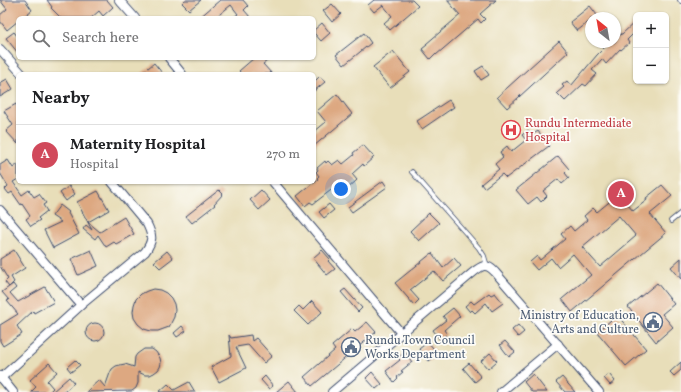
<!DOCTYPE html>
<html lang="en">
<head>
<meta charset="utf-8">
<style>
  :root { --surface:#fff; --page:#f6f6f6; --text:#202124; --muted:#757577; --line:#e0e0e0; --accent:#d1495b }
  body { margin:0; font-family:Vollkorn,serif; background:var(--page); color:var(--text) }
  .controls { position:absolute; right:12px; top:12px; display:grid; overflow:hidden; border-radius:6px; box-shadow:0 1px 3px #0004 }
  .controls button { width:36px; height:36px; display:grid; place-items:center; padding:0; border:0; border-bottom:1px solid var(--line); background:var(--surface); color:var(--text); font:20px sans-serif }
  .compass { position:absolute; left:585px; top:12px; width:36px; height:36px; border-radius:50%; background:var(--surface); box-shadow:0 1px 3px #0004; rotate:329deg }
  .you { position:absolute; left:341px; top:189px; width:14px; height:14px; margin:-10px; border:3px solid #fff; border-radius:50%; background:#1a73e8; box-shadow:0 0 0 6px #1a73e833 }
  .badge { display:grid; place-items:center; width:26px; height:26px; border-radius:50%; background:var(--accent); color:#fff; font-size:13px; font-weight:700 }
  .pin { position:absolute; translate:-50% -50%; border:2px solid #fff; box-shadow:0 1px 4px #0006 }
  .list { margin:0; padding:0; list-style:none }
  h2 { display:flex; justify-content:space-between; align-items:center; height:52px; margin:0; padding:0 16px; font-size:17px }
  h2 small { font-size:13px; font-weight:400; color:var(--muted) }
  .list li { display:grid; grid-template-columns:26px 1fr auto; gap:12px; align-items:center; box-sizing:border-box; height:60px; padding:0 16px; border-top:1px solid var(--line) }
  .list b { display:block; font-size:15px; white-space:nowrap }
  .list p { margin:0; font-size:13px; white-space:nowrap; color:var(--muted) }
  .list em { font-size:13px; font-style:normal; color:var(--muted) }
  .icon { flex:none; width:22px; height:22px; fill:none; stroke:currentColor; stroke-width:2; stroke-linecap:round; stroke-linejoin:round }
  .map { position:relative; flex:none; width:681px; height:392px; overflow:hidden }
  .search { position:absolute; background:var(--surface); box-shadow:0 1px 3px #0004; left:16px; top:16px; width:300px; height:44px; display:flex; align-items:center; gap:10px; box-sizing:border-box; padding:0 14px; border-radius:6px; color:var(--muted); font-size:15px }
  .panel { position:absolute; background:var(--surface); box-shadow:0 1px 3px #0004; left:16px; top:72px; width:300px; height:112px; border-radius:6px }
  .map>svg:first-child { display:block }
</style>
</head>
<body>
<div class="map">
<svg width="681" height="392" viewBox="0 0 681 392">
  <rect width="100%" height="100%" fill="#fdfcf7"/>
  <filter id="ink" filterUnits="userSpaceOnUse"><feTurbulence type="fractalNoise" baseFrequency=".025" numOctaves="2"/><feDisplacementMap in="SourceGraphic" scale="8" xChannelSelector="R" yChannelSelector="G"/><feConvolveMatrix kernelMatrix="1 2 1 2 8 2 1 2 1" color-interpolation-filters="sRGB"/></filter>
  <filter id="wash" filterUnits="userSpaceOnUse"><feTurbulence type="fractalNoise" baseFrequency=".012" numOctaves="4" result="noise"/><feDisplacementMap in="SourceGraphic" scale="16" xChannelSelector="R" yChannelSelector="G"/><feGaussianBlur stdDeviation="0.9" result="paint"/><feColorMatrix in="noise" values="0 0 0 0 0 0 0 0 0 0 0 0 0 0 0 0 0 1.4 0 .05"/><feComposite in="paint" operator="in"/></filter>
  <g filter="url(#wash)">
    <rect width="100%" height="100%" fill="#e8deb9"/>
    <g id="blocks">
      <!-- building -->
      <g fill="#dda881" fill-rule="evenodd">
        <polygon points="0,0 25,0 32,10 22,18 18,18 18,21 7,30 0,21 0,15 7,9"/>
        <polygon points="47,0 107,0 113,7 103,16 99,11 91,18 61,18 51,8 52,7"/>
        <polygon points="185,0 201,0 189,10 182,3"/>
        <polygon points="220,0 243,0 248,6 244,10 251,18 233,18 238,14 231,5 215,18 199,18"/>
        <polygon points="374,0 412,0 418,6 390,30 384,23 392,16 383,5 374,12 368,5"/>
        <polygon points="447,0 496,0 480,14 485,19 481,23 478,19 436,55 435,54 430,59 422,49 427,45 426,44 460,15"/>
        <polygon points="332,4 341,14 332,22 323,11"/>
        <polygon points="590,6 597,15 593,18 591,18 591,20 577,31 570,22"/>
        <polygon points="636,21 636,31 627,40 629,43 621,50 620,49 606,64 602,59 592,70 597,74 586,86 583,84 565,101 557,93 564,87 562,85 567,81 571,86 597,55 607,45 612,42 615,42 615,39 621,34 622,34"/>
        <polygon points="322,23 330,33 321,41 314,33 314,30"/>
        <polygon points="14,32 18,37 18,53 6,38"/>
        <polygon points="364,33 371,43 344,65 336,55"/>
        <polygon points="559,41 568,52 507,108 497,97"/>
        <polygon points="393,51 410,72 390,88 373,67"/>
        <polygon points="254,58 271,58 263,64 272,74 242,74 239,71"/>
        <polygon points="154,63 163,74 141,74"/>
        <polygon points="483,66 489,75 481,80 475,71"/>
        <polygon points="320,76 325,82 314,91 314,82"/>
        <polygon points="7,79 13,89 0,97 0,83"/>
        <polygon points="337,94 352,114 314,146 314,132 326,122 317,111"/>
        <polygon points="449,100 454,107 422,129 417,121"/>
        <polygon points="16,104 18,108 18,144 6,131 13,125 4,111"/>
        <polygon points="528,130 532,135 538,131 549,146 506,178 502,174 484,188 481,184 499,169 495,164 503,157 500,152 507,146 511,152 526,140 522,135"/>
        <polygon points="363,145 374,157 364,166 363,164 352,174 357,180 345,191 339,184 313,204 310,202 305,206 297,196 318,179 317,178 319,176 316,172 318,170 317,168 325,161 326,163 328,161 332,165 339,160 343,164 354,155 353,153"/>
        <polygon points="558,156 569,169 565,173 569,178 562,184 558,179 543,191 547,196 541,202 537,197 528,204 516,190"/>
        <polygon points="8,160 13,168 18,164 18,179 13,182 22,195 29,190 34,197 39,194 46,203 43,205 47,211 38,218 40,220 31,226 26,219 30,216 22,204 21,205 12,192 9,194 5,189 8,186 0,173 0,165"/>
        <polygon points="383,181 387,187 352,212 348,207"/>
        <path d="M 662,185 L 672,196 L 650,214 L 666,233 L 572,312 L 562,299 L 591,275 L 573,254 L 558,267 L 551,258 L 537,270 L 530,262 L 537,256 L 540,260 L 565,239 L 561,234 L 570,226 L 574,231 L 587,220 L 584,216 L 593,208 L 597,212 L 619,194 L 633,211 L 647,200 L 646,198 ZM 619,216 L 636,236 L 600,267 L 582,247 Z"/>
        <polygon points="69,186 75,194 66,201 60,193"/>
        <polygon points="219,190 223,194 214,204 215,205 192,223 186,216"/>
        <polygon points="261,190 270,200 259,210 250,200"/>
        <polygon points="98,191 109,210 88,222 100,232 124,217 134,234 116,244 114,242 106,247 98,235 95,239 83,229 86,225 92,230 77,202"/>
        <polygon points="329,204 334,210 324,218 319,212"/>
        <polygon points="60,205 69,212 68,213 79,234 53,248 44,230 61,222 52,216"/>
        <polygon points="429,213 439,223 419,241 410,231"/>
        <polygon points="14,250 25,268 11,277 14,282 9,287 5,282 8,279 0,266 0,259"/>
        <polygon points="91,250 98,266 78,275 71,259"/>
        <polygon points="322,250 330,259 328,261 335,269 327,275 313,258"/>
        <polygon points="167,251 173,258 160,268 154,262"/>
        <polygon points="432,253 443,268 454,258 461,266 443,281 434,271 410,290 419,300 414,305 395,283"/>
        <polygon points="681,258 681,279 671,267"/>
        <polygon points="657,283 674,304 662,314 673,327 656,342 628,307"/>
        <polygon points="13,284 16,288 10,293 18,302 45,287 54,302 34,313 33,311 17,326 22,334 3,346 0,341 0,325 18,314 7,301 9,300 2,292"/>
        <polygon points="153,289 160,290 166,293 171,298 174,304 175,310 174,317 169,327 158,331 151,331 144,329 138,324 134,318 133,312 134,305 136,299 141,294 147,291"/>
        <polygon points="345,289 362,308 358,312 341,292"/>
        <polygon points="489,293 491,295 495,293 503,303 492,311 486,303 475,313 472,310 470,312 465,306 471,301 474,304"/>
        <polygon points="312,301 322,312 308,325 294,311 299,306 303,310"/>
        <polygon points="453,308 460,316 444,330 447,334 440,340 433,330 446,320 443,316"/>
        <polygon points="617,315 646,349 626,366 597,332"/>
        <polygon points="367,322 376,332 312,386 304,377 335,350 332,346 352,329 355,332"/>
        <circle cx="95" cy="332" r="9"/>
        <polygon points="518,325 524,332 518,337 512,330"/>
        <polygon points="182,326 186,331 177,337 174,333"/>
        <polygon points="229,335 231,338 251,335 252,341 256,338 272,356 264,363 248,345 236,347 246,368 219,382 211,367 231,356"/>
        <polygon points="505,341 515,352 509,357 500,345"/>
        <polygon points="428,342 438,354 429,361 419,349"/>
        <polygon points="144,349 152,349 156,352 160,358 161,363 160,367 158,370 154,373 150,375 145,375 138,372 138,383 136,388 132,391 86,392 99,380 105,387 110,373 112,369 116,366 120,365 125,364 134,367 135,357 137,354"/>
        <polygon points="405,352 412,362 401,371 403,372 397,377 398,378 394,382 386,371 400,360 398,358"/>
        <polygon points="490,353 497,361 488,369 481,361"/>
        <polygon points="75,360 80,365 71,372 67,367"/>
        <polygon points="681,362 681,370 674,376 670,372"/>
        <polygon points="49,363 57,372 47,381 53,388 49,392 31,392 36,387 30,380"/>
        <polygon points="469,363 481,377 475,382 463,368"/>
        <polygon points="372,372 382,384 376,389 366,378"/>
        <polygon points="533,374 547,392 532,392 524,382"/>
        <polygon points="609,374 615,381 610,385 604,378"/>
        <polygon points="265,376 273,386 269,389 261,380"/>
        <polygon points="69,377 74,383 64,392 52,392"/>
        <polygon points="562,377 575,392 565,392 556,382"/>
        <polygon points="289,381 298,392 276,392"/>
        <polygon points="189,382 195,392 159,392 168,384 174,390"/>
      </g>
    </g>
  </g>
  <g filter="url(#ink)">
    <use href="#blocks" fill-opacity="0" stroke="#3a496c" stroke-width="1"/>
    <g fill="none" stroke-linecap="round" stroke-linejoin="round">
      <defs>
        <g id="lane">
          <polyline points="680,0 681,1"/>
          <polyline points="412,172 479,248 484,256 487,266"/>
          <polyline points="671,221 681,213"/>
        </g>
        <g id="street">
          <polyline points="119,0 135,18"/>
          <polyline points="0,49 22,74"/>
          <polyline points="169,58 182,74"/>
          <polyline points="273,182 401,333"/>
          <polyline points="0,210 81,305"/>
          <polyline points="0,376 13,392"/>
          <path d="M 1,378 L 81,305 L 145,252 C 153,241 153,236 147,224 L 112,182"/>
          <path d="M 332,392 L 470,275 C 480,267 485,261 495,272 L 599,392"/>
          <polyline points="501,392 558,344"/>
        </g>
      </defs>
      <!-- lane casing -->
      <use href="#lane" stroke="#3a496c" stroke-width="5.5"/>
      <!-- street casing -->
      <use href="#street" stroke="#3a496c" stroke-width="10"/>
      <!-- lane -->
      <use href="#lane" stroke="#fff" stroke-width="4"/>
      <!-- street -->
      <use href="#street" stroke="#fff" stroke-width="8"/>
    </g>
  </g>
  <!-- icons -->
  <defs>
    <symbol id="hospital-ring" viewBox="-11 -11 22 22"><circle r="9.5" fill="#fdfcf7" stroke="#e0444e" stroke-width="1.5"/><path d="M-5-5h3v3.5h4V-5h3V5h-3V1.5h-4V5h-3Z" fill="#e0444e"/></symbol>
    <symbol id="civic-ring" viewBox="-11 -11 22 22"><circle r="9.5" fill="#fdfcf7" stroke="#5c6f8a" stroke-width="1.5"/><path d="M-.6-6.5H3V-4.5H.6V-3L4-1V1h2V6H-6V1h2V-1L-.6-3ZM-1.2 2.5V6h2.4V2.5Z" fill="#5c6f8a"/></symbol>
  </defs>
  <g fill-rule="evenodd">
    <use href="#hospital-ring" x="500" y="119" width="22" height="22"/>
    <use href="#civic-ring" x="642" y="311" width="22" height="22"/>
    <use href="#civic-ring" x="340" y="336" width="22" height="22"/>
  </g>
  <g text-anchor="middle" stroke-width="3.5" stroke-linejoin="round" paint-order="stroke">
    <!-- health labels -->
    <g font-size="12" fill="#be3a42" stroke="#fdfcf7" text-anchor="start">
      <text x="525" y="127">Rundu Intermediate<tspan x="525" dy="14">Hospital</tspan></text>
    </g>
    <!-- service labels -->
    <g font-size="12" fill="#4e5e75" stroke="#fdfcf7" text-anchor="end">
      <text x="639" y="319">Ministry of Education,<tspan x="639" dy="14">Arts and Culture</tspan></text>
      <text x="365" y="344" text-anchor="start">Rundu Town Council<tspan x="365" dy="14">Works Department</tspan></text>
    </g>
  </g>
</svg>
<div class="controls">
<button>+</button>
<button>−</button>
</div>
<svg class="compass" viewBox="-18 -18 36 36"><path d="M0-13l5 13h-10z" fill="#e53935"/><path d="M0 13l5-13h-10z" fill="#757577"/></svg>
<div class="you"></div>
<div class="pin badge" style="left:621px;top:194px">A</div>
<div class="search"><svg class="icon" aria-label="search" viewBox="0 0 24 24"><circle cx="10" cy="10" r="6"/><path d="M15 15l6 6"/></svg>Search here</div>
<section class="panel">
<h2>Nearby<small></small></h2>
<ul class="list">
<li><span class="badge">A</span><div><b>Maternity Hospital</b><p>Hospital</p></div><em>270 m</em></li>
</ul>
</section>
</div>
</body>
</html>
